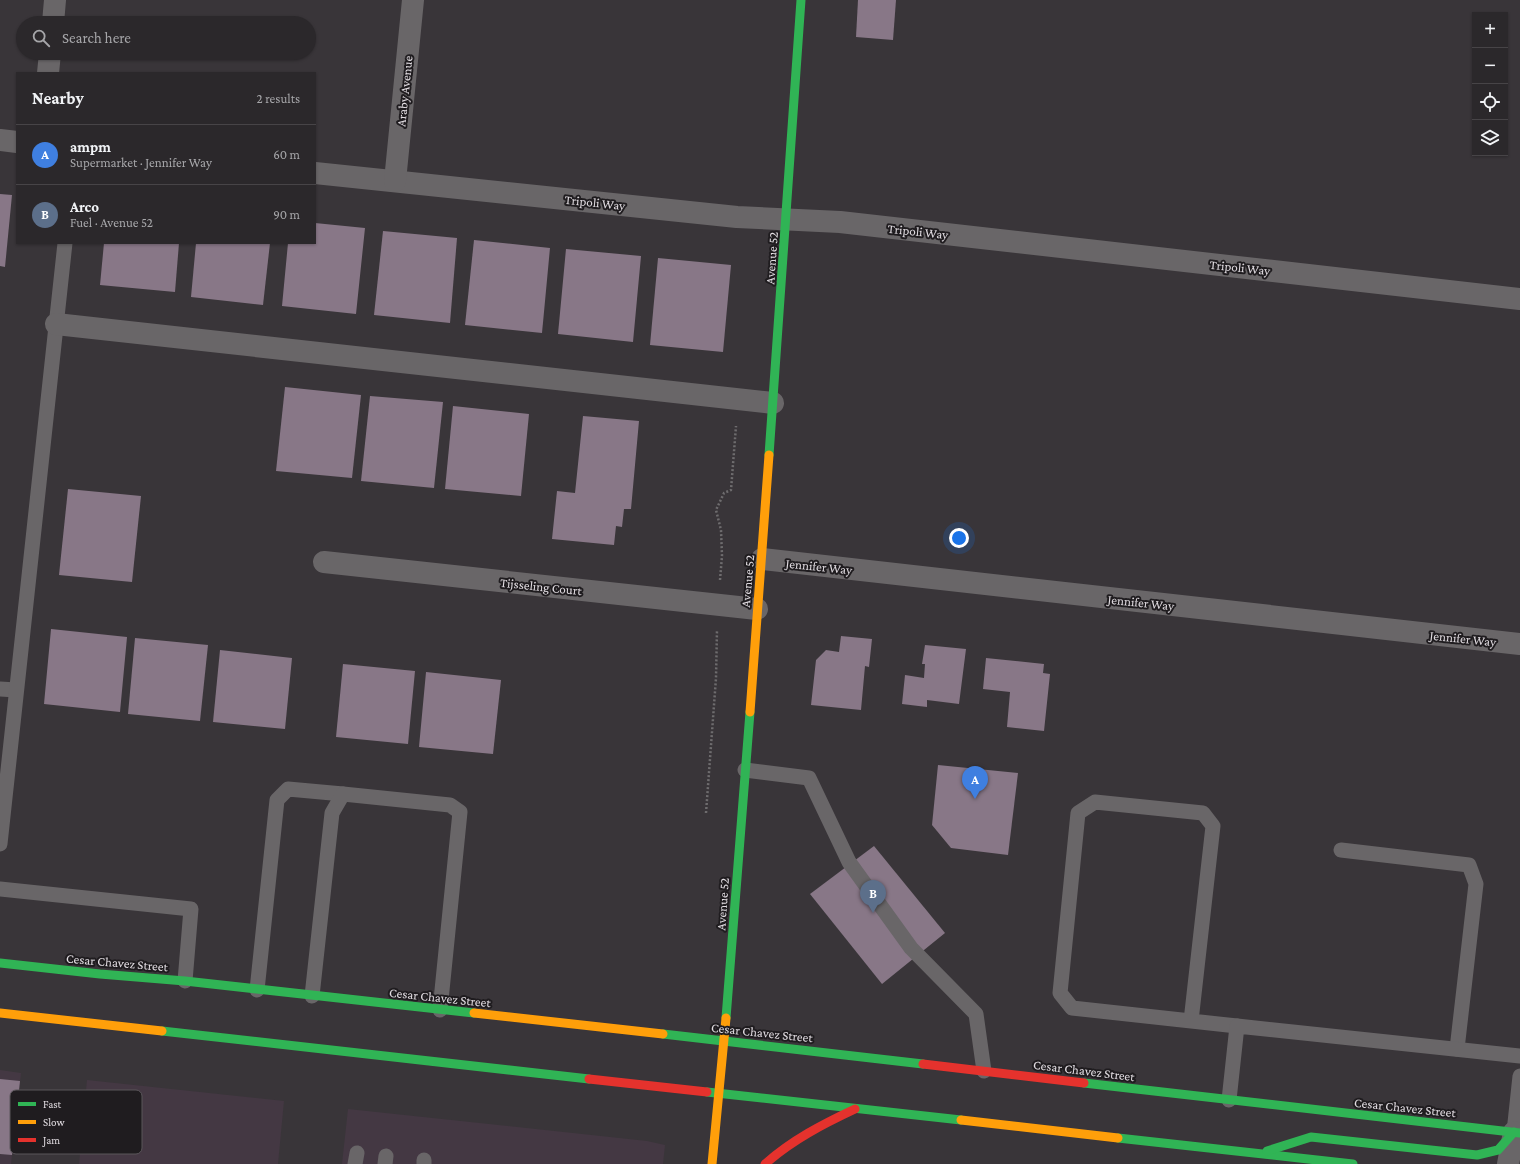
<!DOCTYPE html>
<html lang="en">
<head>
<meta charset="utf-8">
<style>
  :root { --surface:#2b282b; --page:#333033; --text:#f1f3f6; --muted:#a6a6a9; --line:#474447; --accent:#8abfa5 }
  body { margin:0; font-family:"Crimson Pro",serif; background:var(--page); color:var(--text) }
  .controls { position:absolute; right:12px; top:12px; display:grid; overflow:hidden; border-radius:0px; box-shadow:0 1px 3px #0004 }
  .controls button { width:36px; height:36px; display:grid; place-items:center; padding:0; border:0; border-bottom:1px solid var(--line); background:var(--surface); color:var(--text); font:20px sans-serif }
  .you { position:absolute; left:959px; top:538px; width:14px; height:14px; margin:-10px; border:3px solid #fff; border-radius:50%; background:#1a73e8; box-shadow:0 0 0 6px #1a73e833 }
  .badge { display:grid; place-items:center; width:26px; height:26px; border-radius:50%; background:var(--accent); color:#fff; font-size:13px; font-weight:700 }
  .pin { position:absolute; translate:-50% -33px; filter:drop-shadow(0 1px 2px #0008) }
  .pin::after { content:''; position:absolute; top:21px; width:14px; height:12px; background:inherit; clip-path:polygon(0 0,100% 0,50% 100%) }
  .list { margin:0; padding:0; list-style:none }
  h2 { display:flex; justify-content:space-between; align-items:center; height:52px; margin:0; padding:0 16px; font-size:17px }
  h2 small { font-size:13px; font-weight:400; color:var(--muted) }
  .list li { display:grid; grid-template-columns:26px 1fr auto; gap:12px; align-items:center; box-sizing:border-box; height:60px; padding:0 16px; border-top:1px solid var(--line) }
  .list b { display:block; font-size:15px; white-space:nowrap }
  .list p { margin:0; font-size:13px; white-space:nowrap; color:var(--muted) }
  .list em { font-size:13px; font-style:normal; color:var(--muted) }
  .icon { flex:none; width:22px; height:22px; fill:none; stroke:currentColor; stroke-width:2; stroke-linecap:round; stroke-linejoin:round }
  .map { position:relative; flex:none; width:1520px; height:1164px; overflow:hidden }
  .search { position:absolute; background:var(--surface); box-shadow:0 1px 3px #0004; left:16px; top:16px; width:300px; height:44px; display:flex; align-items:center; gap:10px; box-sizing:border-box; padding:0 14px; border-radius:22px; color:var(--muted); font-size:15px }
  .panel { position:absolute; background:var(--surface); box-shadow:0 1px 3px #0004; left:16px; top:72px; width:300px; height:172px; border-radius:0px }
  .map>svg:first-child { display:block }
</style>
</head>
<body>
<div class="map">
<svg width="1520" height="1164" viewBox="0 0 1520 1164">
  <rect width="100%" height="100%" fill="#393539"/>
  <!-- built -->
  <g fill="#443843">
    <polygon points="0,1070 21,1073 11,1164 0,1164"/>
    <polygon points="87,1080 284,1101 278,1164 79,1164"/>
    <polygon points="348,1109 647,1141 665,1145 663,1164 342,1164"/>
  </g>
  <!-- building -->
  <g fill="#887787">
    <polygon points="858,0 896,0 893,40 856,37"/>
    <polygon points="0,194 12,195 5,267 0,266"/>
    <polygon points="315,223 365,228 356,314 282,306 288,243 315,243"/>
    <polygon points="383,231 457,238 450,323 374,315"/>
    <polygon points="474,240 550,248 542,333 465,325"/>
    <polygon points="104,243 179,243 175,292 100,285"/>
    <polygon points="196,243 270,243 263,305 191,297"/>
    <polygon points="566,249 641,256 633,342 558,334"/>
    <polygon points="658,258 731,265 723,352 650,345"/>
    <polygon points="285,387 361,395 352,478 276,471"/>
    <polygon points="370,396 443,402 434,488 361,481"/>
    <polygon points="453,406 529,414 521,496 445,489"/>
    <polygon points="583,416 639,421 631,509 624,509 622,527 616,526 614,545 552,539 557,491 575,493"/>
    <polygon points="68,489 141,496 132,582 59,575"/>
    <polygon points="51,629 127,637 120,712 44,704"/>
    <polygon points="841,636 872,639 869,667 865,666 861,710 811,705 816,660 826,650 839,652"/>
    <polygon points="135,638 208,645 200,721 128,714"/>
    <polygon points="925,645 966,649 959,704 927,700 927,707 902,704 905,675 924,678 925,664 922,664"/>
    <polygon points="220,650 292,658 285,729 213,722"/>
    <polygon points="986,658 1044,664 1043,673 1050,674 1044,731 1007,727 1010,692 983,689"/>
    <polygon points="343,664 415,671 408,744 336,737"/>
    <polygon points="426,672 501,680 493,754 419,747"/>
    <polygon points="938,765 1018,773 1008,855 951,848 932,825"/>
    <polygon points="874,846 945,933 882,984 810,894"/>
    <polygon points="0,1079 20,1081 12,1155 0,1154"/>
  </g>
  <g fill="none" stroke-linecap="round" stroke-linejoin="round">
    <!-- path -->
    <g stroke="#6e6c6e" stroke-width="2.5" stroke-dasharray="2 2" stroke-linecap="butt">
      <polyline points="720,580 722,556 721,530 716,510 724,493 731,490 736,426"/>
      <polyline points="706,813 716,678 717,630"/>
    </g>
    <!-- lane -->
    <g stroke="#696668" stroke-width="15">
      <polyline points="0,689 16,690"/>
      <polyline points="745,770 809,778 849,862 911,948 976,1014 984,1071"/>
      <polyline points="0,844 65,243"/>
      <polyline points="1341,850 1469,865 1476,884 1457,1049"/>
      <polyline points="0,889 191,909 185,981"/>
      <polyline points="257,990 277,800 288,789 343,794"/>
      <polyline points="312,996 332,813 343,794 450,805 460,812 440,1010"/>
      <polyline points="1191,1021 1213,826 1203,813 1095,802 1078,813 1060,993 1072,1008 1237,1026"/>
      <polyline points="1229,1100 1237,1026 1520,1056"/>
      <polyline points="1514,1132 1520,1076"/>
      <polyline points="355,1164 357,1153"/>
      <polyline points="385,1164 386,1156"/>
      <polyline points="424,1164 424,1160"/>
    </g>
    <!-- street -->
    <g stroke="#696668" stroke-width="22">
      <polyline points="53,23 55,0"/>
      <polyline points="48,73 50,53"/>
      <polyline points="0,140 17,142"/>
      <polyline points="315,173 737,217 840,222 1520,299"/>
      <polyline points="395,181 413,0"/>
      <polyline points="56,324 773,403"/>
      <polyline points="762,559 1520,644"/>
      <polyline points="324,562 757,609"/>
      <polyline points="1508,1164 1514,1132"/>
    </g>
    <!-- fast -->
    <g stroke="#30b455" stroke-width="9">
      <polyline points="769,455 801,0"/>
      <polyline points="0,963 100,974 185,981 474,1013"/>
      <polyline points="726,1018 750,712"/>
      <polyline points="162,1031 589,1079"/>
      <polyline points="663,1034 923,1064"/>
      <polyline points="1084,1083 1520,1133"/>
      <polyline points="707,1092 961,1120"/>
      <polyline points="1118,1138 1353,1164"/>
      <polyline points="1267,1151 1311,1137 1477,1155 1498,1150 1514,1132"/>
    </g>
    <!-- slow -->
    <g stroke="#ff9f0a" stroke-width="9">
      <polyline points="750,712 769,455"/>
      <polyline points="0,1013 162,1031"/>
      <polyline points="474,1013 663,1034"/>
      <polyline points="961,1120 1118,1138"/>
      <polyline points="712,1164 726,1018"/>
    </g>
    <!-- jam -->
    <g stroke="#e5322d" stroke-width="9">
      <polyline points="923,1064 1084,1083"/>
      <polyline points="589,1079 707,1092"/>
      <path d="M 765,1164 C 792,1140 823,1124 855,1109"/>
    </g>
  </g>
  <g text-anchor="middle" stroke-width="4" stroke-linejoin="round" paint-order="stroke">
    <!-- street labels -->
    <g font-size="13" fill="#e2dde2" stroke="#1f1c1f">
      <text transform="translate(404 91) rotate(-84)" y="5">Araby Avenue</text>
      <text transform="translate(595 202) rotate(6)" y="5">Tripoli Way</text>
      <text transform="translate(918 231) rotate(6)" y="5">Tripoli Way</text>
      <text transform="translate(771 258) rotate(-86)" y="5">Avenue 52</text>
      <text transform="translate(1240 267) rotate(6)" y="5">Tripoli Way</text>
      <text transform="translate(819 566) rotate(6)" y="5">Jennifer Way</text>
      <text transform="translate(747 581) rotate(-85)" y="5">Avenue 52</text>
      <text transform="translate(541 586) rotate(6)" y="5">Tijsseling Court</text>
      <text transform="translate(1141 602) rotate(6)" y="5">Jennifer Way</text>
      <text transform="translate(1463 638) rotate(6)" y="5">Jennifer Way</text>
      <text transform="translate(722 904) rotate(-86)" y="5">Avenue 52</text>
      <text transform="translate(117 962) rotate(5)" y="5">Cesar Chavez Street</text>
      <text transform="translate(440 997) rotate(6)" y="5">Cesar Chavez Street</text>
      <text transform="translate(762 1032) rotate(6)" y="5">Cesar Chavez Street</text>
      <text transform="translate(1084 1070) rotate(7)" y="5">Cesar Chavez Street</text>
      <text transform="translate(1405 1107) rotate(6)" y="5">Cesar Chavez Street</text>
    </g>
  </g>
  <!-- legend -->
  <rect x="10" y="1090" width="132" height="64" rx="6" fill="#1f1c1f" stroke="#5a565a" stroke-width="1"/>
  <rect x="18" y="1102" width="18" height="4" fill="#30b455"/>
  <rect x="18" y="1120" width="18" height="4" fill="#ff9f0a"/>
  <rect x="18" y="1138" width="18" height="4" fill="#e5322d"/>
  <g font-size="11" fill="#e2dde2">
    <text x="43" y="1108">Fast</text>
    <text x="43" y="1126">Slow</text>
    <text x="43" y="1144">Jam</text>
  </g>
</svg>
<div class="controls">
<button>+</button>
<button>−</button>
<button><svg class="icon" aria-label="locate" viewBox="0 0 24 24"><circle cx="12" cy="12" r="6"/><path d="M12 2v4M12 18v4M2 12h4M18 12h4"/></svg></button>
<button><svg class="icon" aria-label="layers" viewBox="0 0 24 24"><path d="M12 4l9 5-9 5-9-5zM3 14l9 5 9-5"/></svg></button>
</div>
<div class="you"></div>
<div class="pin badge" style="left:975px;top:799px;background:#3f7fe0">A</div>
<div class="pin badge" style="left:873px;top:913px;background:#5c6f8a">B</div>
<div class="search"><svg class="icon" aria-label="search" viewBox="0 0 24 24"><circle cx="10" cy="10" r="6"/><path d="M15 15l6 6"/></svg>Search here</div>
<section class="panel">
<h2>Nearby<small>2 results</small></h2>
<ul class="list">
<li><span class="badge" style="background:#3f7fe0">A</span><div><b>ampm</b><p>Supermarket · Jennifer Way</p></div><em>60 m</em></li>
<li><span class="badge" style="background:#5c6f8a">B</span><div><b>Arco</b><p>Fuel · Avenue 52</p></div><em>90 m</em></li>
</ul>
</section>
</div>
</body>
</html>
